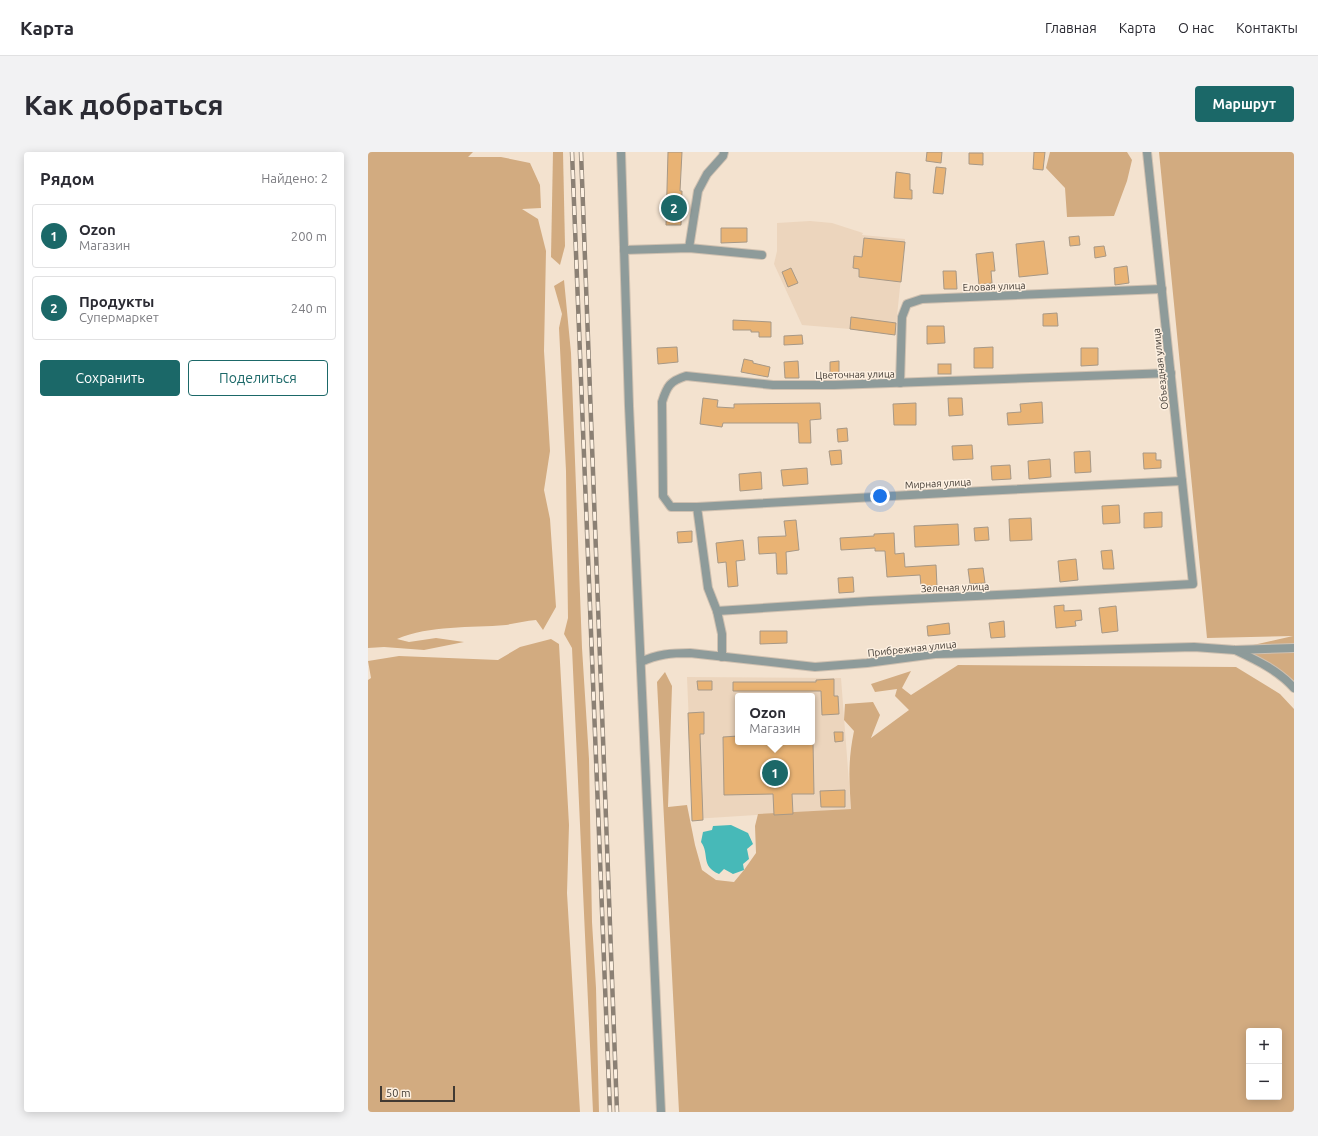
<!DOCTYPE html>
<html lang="ru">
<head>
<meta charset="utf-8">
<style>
  :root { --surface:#fff; --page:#f2f2f3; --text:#2b2b33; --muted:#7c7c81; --line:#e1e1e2; --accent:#1b6868 }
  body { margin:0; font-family:Ubuntu,sans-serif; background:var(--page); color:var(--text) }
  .controls { position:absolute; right:12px; bottom:12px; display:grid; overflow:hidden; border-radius:4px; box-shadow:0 2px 10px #0003 }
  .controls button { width:36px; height:36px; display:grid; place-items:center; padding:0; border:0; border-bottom:1px solid var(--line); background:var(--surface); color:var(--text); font:20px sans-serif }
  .scale { position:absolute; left:12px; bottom:10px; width:75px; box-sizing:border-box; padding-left:4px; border:2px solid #413a33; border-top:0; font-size:11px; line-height:14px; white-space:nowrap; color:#413a33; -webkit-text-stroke:3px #fdf0e1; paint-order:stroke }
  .you { position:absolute; left:512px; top:344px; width:14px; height:14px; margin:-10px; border:3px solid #fff; border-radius:50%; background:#1a73e8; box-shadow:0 0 0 6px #1a73e833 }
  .badge { display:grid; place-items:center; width:26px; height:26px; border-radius:50%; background:var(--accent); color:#fff; font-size:13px; font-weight:700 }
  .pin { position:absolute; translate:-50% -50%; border:2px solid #fff; box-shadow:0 1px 4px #0006 }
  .popup { position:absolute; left:367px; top:541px; width:80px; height:52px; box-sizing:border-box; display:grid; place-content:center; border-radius:4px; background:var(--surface); filter:drop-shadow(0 1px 3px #0005); font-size:13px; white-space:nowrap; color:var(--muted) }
  .popup b { font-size:15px; color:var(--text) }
  .popup::after { content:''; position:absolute; left:50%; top:100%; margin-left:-8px; border:8px solid transparent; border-top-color:var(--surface) }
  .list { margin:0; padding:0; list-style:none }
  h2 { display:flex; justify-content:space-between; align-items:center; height:52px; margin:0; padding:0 16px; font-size:17px }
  h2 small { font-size:13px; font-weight:400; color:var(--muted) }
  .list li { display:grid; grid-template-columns:26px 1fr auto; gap:12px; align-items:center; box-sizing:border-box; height:64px; margin:0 8px 8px; padding:0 8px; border:1px solid var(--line); border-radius:4px }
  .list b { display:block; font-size:15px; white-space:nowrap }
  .list p { margin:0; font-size:13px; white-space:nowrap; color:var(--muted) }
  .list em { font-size:13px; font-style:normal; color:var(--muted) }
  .actions { display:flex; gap:8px; padding:12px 16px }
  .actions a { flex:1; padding:9px 0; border:1px solid var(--accent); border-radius:4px; text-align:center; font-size:14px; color:var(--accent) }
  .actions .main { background:var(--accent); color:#fff }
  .map { position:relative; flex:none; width:926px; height:960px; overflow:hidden; border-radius:4px }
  header { display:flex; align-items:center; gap:24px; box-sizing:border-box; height:56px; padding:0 20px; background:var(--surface); border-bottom:1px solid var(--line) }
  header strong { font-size:19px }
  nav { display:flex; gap:22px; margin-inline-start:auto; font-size:14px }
  .intro { display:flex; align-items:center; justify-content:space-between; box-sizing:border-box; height:96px; padding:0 24px }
  h1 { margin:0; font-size:28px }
  .button { padding:10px 18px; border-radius:4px; background:var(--accent); color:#fff; font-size:14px; font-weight:700 }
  main { display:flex; gap:24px; padding:0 24px }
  aside { flex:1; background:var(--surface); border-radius:4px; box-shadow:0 2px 10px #0003 }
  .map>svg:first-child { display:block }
</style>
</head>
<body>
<header>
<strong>Карта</strong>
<nav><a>Главная</a><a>Карта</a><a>О нас</a><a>Контакты</a></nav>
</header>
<div class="intro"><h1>Как добраться</h1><a class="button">Маршрут</a></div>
<main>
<aside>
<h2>Рядом<small>Найдено: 2</small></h2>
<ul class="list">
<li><span class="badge">1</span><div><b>Ozon</b><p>Магазин</p></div><em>200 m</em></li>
<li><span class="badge">2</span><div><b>Продукты</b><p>Супермаркет</p></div><em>240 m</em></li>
</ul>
<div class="actions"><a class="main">Сохранить</a><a>Поделиться</a></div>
</aside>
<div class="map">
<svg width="926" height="960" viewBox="0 0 926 960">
  <rect width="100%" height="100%" fill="#f3e2cf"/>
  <!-- built -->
  <g fill="#ecd5bd" fill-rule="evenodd">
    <polygon points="442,69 464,71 495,81 494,83 537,87 527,183 482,177 434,173 406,112 409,99 409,71"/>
    <path d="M 319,525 L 473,526 L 483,657 L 325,667 ZM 370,544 L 444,544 L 444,590 L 370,590 Z"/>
  </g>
  <!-- green -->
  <g fill="#d2ab80" fill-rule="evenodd">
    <path d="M 0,0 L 105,0 L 100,5 L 133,5 L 162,11 L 172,33 L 173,56 L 154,57 L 170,67 L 178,99 L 176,199 L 182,299 L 176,338 L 182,367 L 188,455 L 175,478 L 168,468 C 158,469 148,471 138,473 C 102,476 62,473 29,487 L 41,490 L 68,486 L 96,490 L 56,498 L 16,495 L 0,496 Z"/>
    <polygon points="185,0 195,0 197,94 192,113 183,105"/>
    <polygon points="682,0 759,0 764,8 759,29 746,64 699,65 697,36 678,16"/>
    <polygon points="791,0 926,0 926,529 920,524 872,496 925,484 839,486"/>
    <polygon points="196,128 203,201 214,496 221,607 224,770 228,836 231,960 225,960 204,496 196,482 200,466 198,319 191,176 194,162 186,134"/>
    <polygon points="183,487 191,492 201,673 199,741 212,960 0,960 0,528 3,526 0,509 31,504 130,508 152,495"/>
    <path d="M 590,513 L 868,515 L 912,542 L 926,557 L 926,960 L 311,960 L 289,530 L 297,520 L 304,534 L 300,655 L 319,653 L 327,693 L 334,718 L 348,728 L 366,730 L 376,718 L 388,701 L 387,674 L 390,662 L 483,657 C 481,627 480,608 486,579 L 476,568 L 477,552 L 505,550 L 512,563 L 503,586 L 541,558 L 527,544 L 529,537 L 507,540 L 503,532 L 543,519 L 534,536 L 543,543 ZM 881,879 L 911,879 L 911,945 L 881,945 Z"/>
  </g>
  <!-- water -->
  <path fill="#47b9b8" d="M 363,673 L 380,681 L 385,692 L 379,697 L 381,707 L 375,712 L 376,718 L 365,722 L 356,717 L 351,722 C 332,714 342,702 333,690 L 335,680 L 344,678 L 345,674 Z"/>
  <!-- building -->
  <g fill="#e9b374" stroke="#a79886">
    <polygon points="300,0 314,0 312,39 314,39 313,73 298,73"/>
    <polygon points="559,0 574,0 573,11 558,9"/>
    <polygon points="666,0 677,0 675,18 665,17"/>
    <polygon points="601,1 615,1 615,13 601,12"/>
    <polygon points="568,15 578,16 575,42 565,41"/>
    <polygon points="528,20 542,22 542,38 544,38 544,47 526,46"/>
    <polygon points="353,76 379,76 379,90 353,91"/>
    <polygon points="711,84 712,93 702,94 701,85"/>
    <polygon points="496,86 537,90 533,130 491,125 491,117 485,116 486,104 494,105"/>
    <polygon points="676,89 680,122 651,125 648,92"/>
    <polygon points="736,94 738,104 727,106 726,95"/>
    <polygon points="625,100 627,119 623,119 624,131 611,133 608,102"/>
    <polygon points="759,114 761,131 747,133 746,116"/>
    <polygon points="423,116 430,131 420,135 414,120"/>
    <polygon points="575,119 588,119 589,137 576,137"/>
    <polygon points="689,161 690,174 675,174 675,162"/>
    <polygon points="483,165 528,171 527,183 482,177"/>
    <polygon points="365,168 403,170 403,185 391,185 391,180 383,180 383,178 365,178"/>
    <polygon points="559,174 576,174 577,191 559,192"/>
    <polygon points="434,183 435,192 416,193 416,184"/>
    <polygon points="309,195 310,210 290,212 289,196"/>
    <polygon points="625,195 625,216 606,216 606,196"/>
    <polygon points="713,196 730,196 730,213 713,214"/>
    <polygon points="376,207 385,209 385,211 402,215 400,225 373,220"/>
    <polygon points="430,209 431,226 417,226 416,210"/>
    <polygon points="471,209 471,224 462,224 462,210"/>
    <rect x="570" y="212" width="13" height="10"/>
    <polygon points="335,246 350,248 349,255 366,256 366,252 452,251 453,267 442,268 443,291 431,291 430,271 355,271 354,275 332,272"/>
    <polygon points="580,246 594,246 595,263 581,264"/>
    <polygon points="674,250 675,271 640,273 639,261 653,260 652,252"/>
    <polygon points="548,251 548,273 526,273 525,252"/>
    <polygon points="479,276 480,289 470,290 469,277"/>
    <polygon points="604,293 605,307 585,308 584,294"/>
    <polygon points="473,298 474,312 463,313 461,299"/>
    <polygon points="722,299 723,320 707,321 706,300"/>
    <polygon points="775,301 788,301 788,308 793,308 793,316 776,317"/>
    <polygon points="682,307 683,325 661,327 660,309"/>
    <polygon points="642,313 643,327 624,328 623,314"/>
    <polygon points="439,316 440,332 415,334 413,318"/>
    <polygon points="393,320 394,337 372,339 371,322"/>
    <polygon points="751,353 752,371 735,372 734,354"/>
    <polygon points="794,360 794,375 776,376 776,361"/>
    <polygon points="663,366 664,388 642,389 641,367"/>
    <polygon points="428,368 431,398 418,400 419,422 409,422 408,401 391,402 390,385 418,384 416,369"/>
    <polygon points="590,372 591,393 547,395 546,374"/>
    <polygon points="620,375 621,388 607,389 606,376"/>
    <polygon points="324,379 324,390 310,391 309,380"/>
    <polygon points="526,381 527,402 536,401 537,415 568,413 569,434 553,434 552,423 519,425 517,399 507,399 507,396 473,398 472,386 506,384 506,382"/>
    <polygon points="375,388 377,408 368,409 370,434 360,435 358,410 350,411 348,391"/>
    <polygon points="744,398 746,417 735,417 733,399"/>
    <polygon points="708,407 710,428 692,430 690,409"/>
    <polygon points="615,416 617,431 602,432 600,417"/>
    <polygon points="485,425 486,440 471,441 470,426"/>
    <polygon points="696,453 696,459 713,458 714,468 707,469 708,474 688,476 686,454"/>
    <polygon points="748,454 750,479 734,481 731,456"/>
    <polygon points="636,469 637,485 623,486 621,471"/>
    <polygon points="581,471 582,482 560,484 559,474"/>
    <polygon points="392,479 419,479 419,491 392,492"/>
    <polygon points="466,527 466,544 470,544 471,562 454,563 453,539 365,539 365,530 448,530 448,528"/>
    <polygon points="329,529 344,529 344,538 330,538"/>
    <polygon points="336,560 336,582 332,582 335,668 324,669 320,561"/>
    <polygon points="466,580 475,580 475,589 467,590"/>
    <polygon points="370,584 370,590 445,590 446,642 424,642 425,662 406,663 405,642 356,643 355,585"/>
    <polygon points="477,638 477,655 453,655 452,639"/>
  </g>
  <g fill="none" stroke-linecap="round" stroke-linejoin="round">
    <defs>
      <g id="minor">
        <polyline points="321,96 330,39 339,22 355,4 356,0"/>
        <polyline points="256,98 321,96 394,103"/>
        <path d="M 803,221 L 466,233 L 405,233 L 318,224 C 302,229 299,234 294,250 L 295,344 L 303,355 L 329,355 L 614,339 L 814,329"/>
        <polyline points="532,231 534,165 539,152 554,147 794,137"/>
        <polyline points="329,355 340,436 349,459 354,482 354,505"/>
        <polyline points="349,459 502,449 650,442 825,432 779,0"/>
        <path d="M 867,498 C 888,508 910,518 926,536"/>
        <path d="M 273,510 C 289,502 304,501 322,501 L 447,515 L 499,511 L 567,502 L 826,495 L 867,498 L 926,496"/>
      </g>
      <polyline id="tertiary" points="253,0 261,254 293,960"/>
    </defs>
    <!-- minor casing -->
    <use href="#minor" stroke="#cfc0b0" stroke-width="10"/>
    <!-- tertiary casing -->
    <use href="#tertiary" stroke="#cfc0b0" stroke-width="10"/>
    <!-- minor -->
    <use href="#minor" stroke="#8e9b9a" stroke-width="8"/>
    <!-- tertiary -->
    <use href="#tertiary" stroke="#8e9b9a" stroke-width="8"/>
    <defs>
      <g id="rail">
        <polyline points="204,0 242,960"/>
        <polyline points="213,0 249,960"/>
      </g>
    </defs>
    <!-- rail casing -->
    <use href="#rail" stroke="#8b8074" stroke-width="4.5"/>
    <!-- rail -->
    <use href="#rail" stroke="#fdf0e1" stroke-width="3" stroke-dasharray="9" stroke-linecap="butt"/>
  </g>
  <g text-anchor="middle" stroke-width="3" stroke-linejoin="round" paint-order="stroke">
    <!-- street labels -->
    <g font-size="10" fill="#413a33" stroke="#fdf0e1">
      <text transform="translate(626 134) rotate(-2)" y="4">Еловая улица</text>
      <text transform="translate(792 217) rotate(-96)" y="4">Объездная улица</text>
      <text transform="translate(487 222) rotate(-1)" y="4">Цветочная улица</text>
      <text transform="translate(570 331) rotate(-3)" y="4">Мирная улица</text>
      <text transform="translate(587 435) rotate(-2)" y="4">Зеленая улица</text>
      <text transform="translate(544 496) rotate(-6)" y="4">Прибрежная улица</text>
    </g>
  </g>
</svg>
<div class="controls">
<button>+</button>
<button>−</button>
</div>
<div class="scale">50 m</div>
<div class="you"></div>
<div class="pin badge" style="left:407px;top:621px">1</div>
<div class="popup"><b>Ozon</b>Магазин</div>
<div class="pin badge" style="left:306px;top:56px">2</div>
</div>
</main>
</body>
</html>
